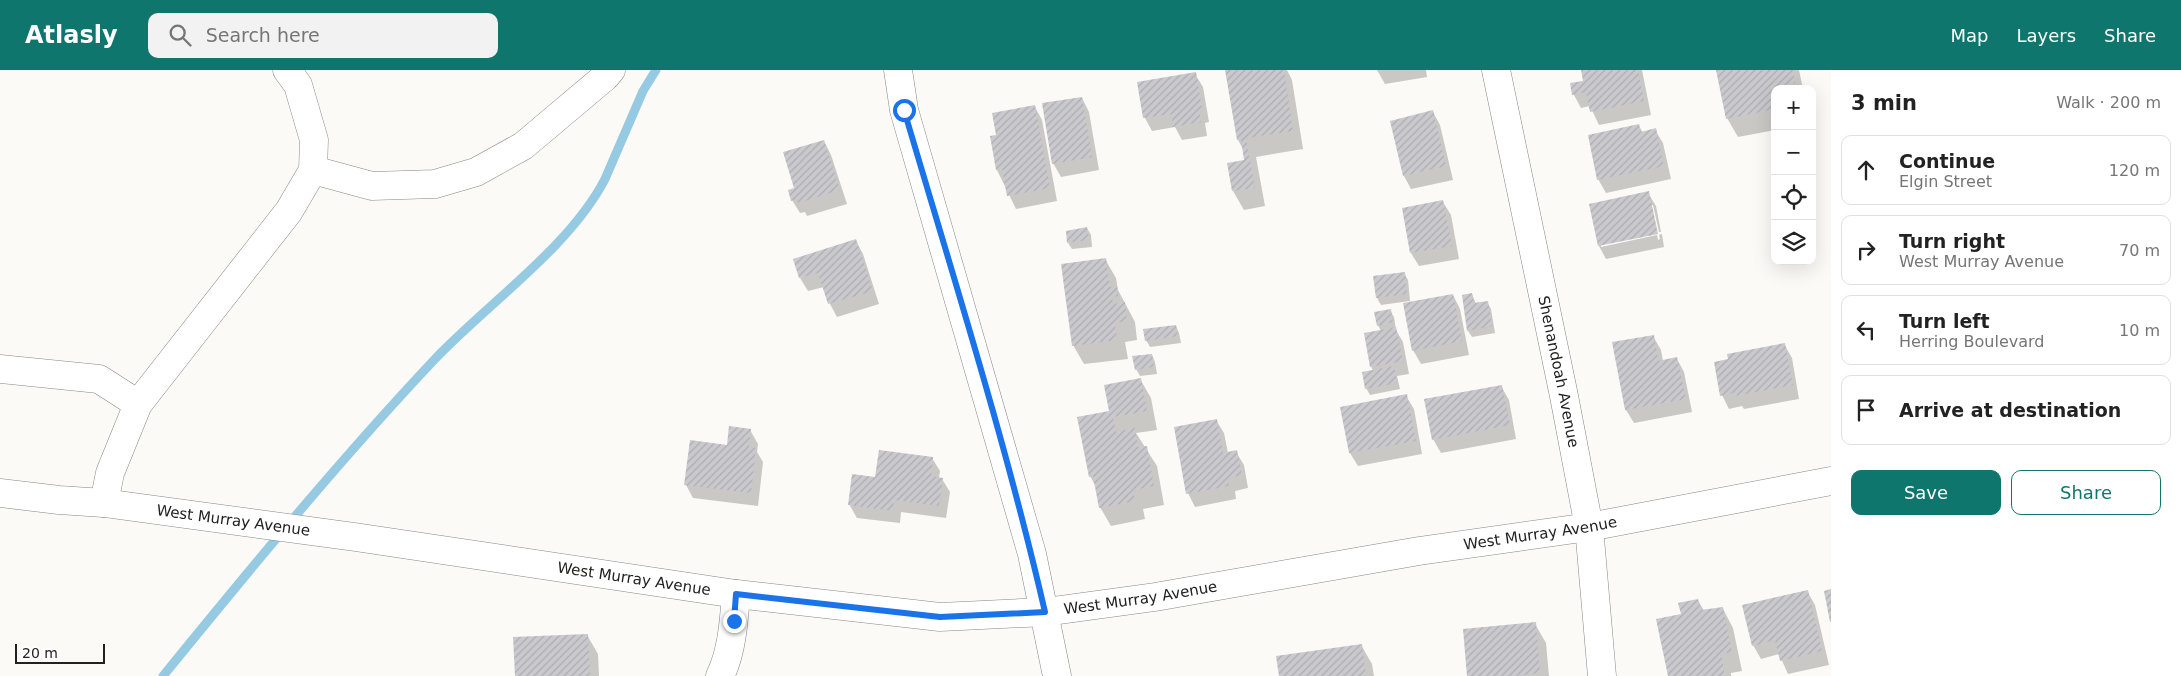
<!DOCTYPE html>
<html lang="en">
<head>
<meta charset="utf-8">
<style>
  :root { --surface:#fff; --page:#f2f2f2; --text:#222; --muted:#767676; --line:#e0e0e0; --accent:#0f766e }
  body { margin:0; font-family:"DejaVu Sans",sans-serif; background:var(--page); color:var(--text) }
  .controls { position:absolute; right:15px; top:15px; display:grid; overflow:hidden; border-radius:10px; box-shadow:0 5px 20px #0002 }
  .controls button { width:45px; height:45px; display:grid; place-items:center; padding:0; border:0; border-bottom:1px solid var(--line); background:var(--surface); color:var(--text); font:25px sans-serif }
  .scale { position:absolute; left:15px; bottom:12px; width:90px; box-sizing:border-box; padding-left:5px; border:2px solid #222120; border-top:0; font-size:14px; line-height:18px; white-space:nowrap; color:#222120; -webkit-text-stroke:4px #fff; paint-order:stroke }
  .stop { position:absolute; width:15px; height:15px; margin:-11px; border:4px solid #1a73e8; border-radius:50%; background:#fff }
  .stop.end { background:#1a73e8; border-color:#fff; box-shadow:0 1px 5px #0008 }
  .list { margin:0; padding:0; list-style:none }
  h2 { display:flex; justify-content:space-between; align-items:center; height:65px; margin:0; padding:0 20px; font-size:21px }
  h2 small { font-size:16px; font-weight:400; color:var(--muted) }
  .list li { display:grid; grid-template-columns:32px 1fr auto; gap:15px; align-items:center; box-sizing:border-box; height:70px; margin:0 10px 10px; padding:0 10px; border:1px solid var(--line); border-radius:10px }
  .list b { display:block; font-size:19px; white-space:nowrap }
  .list p { margin:0; font-size:16px; white-space:nowrap; color:var(--muted) }
  .list em { font-size:16px; font-style:normal; color:var(--muted) }
  .actions { display:flex; gap:10px; padding:15px 20px }
  .actions a { flex:1; padding:11px 0; border:1px solid var(--accent); border-radius:10px; text-align:center; font-size:18px; color:var(--accent) }
  .actions .main { background:var(--accent); color:#fff }
  .icon { flex:none; width:28px; height:28px; fill:none; stroke:currentColor; stroke-width:2; stroke-linecap:round; stroke-linejoin:round }
  .map { position:relative; flex:none; width:1831px; height:606px; overflow:hidden }
  header { display:flex; align-items:center; gap:30px; box-sizing:border-box; height:70px; padding:0 25px; background:var(--accent); color:#fff }
  header strong { font-size:24px }
  nav { display:flex; gap:28px; margin-inline-start:auto; font-size:18px }
  .search { width:350px; height:45px; background:var(--page); display:flex; align-items:center; gap:12px; box-sizing:border-box; padding:0 18px; border-radius:10px; color:var(--muted); font-size:19px }
  main { display:flex }
  aside { flex:1; background:var(--surface) }
  .map>svg:first-child { display:block }
</style>
</head>
<body>
<header>
<strong>Atlasly</strong>
<div class="search"><svg class="icon" aria-label="search" viewBox="0 0 24 24"><circle cx="10" cy="10" r="6"/><path d="M15 15l6 6"/></svg>Search here</div>
<nav><a>Map</a><a>Layers</a><a>Share</a></nav>
</header>
<main>
<div class="map">
<svg width="1831" height="606" viewBox="0 0 1831 606">
  <defs>
    <pattern id="building-hatch" width="6" height="6" patternUnits="userSpaceOnUse" patternTransform="scale(1.25)"><rect width="6" height="6" fill="#cac9cd"/><path d="M-1 1l2-2M0 6l6-6M5 7l2-2" fill="none" stroke="#adacb0"/></pattern>
  </defs>
  <rect width="100%" height="100%" fill="#fcfaf6"/>
  <!-- shadow -->
  <g fill="#0003">
    <polygon points="1226,0 1287,0 1292,10 1303,79 1256,87 1265,136 1244,140 1233,121 1246,91 1244,81 1238,70"/>
    <polygon points="1377,0 1426,0 1427,7 1385,14"/>
    <polygon points="1582,0 1642,0 1651,45 1599,55 1590,36 1581,38 1574,25 1571,14 1584,12"/>
    <polygon points="1718,0 1799,0 1803,19 1775,19 1775,60 1738,67 1727,48"/>
    <polygon points="1195,4 1203,17 1209,52 1205,53 1207,66 1182,70 1175,57 1152,61 1145,48 1139,13"/>
    <polygon points="1082,28 1089,42 1099,100 1061,107 1053,93"/>
    <polygon points="1035,37 1042,50 1057,131 1016,139 997,100 992,67 997,66"/>
    <polygon points="1433,42 1440,55 1453,110 1411,119 1404,106"/>
    <polygon points="1639,56 1643,63 1655,60 1663,73 1671,109 1606,123 1598,109"/>
    <polygon points="824,71 831,85 847,134 807,146 805,142 800,143 792,130 796,119"/>
    <polygon points="1648,123 1656,136 1661,162 1659,162 1653,135 1650,135 1601,174 1601,177 1657,165 1658,170 1660,169 1659,165 1662,164 1664,177 1606,189 1599,176"/>
    <polygon points="1443,132 1451,145 1459,189 1419,196 1411,183"/>
    <polygon points="1087,158 1091,165 1092,177 1072,179 1068,173"/>
    <polygon points="856,171 863,184 879,234 837,247 830,234 824,217 808,221 800,208"/>
    <polygon points="1105,189 1116,208 1118,220 1135,252 1137,270 1125,272 1128,289 1084,294 1073,275"/>
    <polygon points="1404,203 1408,210 1410,231 1381,235 1377,228 1374,207"/>
    <polygon points="1472,224 1476,234 1487,232 1491,239 1495,263 1472,267 1468,261"/>
    <polygon points="1453,225 1460,239 1469,285 1421,294 1413,280"/>
    <polygon points="1390,241 1394,247 1396,260 1403,272 1409,304 1397,306 1400,319 1370,325 1366,318 1373,301 1371,296 1381,261 1378,255"/>
    <polygon points="1176,256 1179,263 1181,273 1150,277 1146,270"/>
    <polygon points="1653,266 1661,280 1663,291 1677,289 1684,302 1692,342 1634,353 1626,340 1614,273"/>
    <polygon points="1784,274 1792,288 1799,329 1744,339 1742,336 1729,339 1722,325"/>
    <polygon points="1152,285 1155,292 1157,304 1140,306 1136,299"/>
    <polygon points="1140,309 1151,328 1157,360 1136,363 1157,396 1164,435 1143,439 1145,449 1111,456 1100,437 1096,417 1090,406 1110,342"/>
    <polygon points="1501,316 1509,330 1516,369 1441,383 1433,369"/>
    <polygon points="1406,326 1414,339 1422,384 1358,396 1350,383 1342,338"/>
    <polygon points="1216,350 1224,363 1228,383 1236,382 1244,395 1248,418 1235,421 1236,429 1195,437 1188,423"/>
    <polygon points="750,360 758,374 757,382 763,392 758,436 693,428 686,415 728,376"/>
    <polygon points="932,388 940,401 939,408 942,409 950,422 946,448 901,442 900,453 857,448 849,434 876,409"/>
    <polygon points="1807,521 1815,535 1829,595 1788,604 1779,584 1761,589 1753,575"/>
    <polygon points="1698,530 1704,541 1723,539 1733,558 1742,601 1731,603 1731,606 1669,606 1682,545"/>
    <polygon points="1535,554 1546,573 1549,606 1469,606"/>
    <polygon points="587,565 598,584 599,606 516,606"/>
    <polygon points="1361,575 1372,594 1374,606 1280,606"/>
  </g>
  <g fill="none" stroke-linecap="round" stroke-linejoin="round">
    <!-- stream -->
    <path stroke="#95cae2" stroke-width="9" d="M 163,606 C 251,498 339,391 434,290 C 487,234 570,177 605,109 L 643,21 L 656,0"/>
  </g>
  <!-- building -->
  <g fill="url(#building-hatch)">
    <polygon points="1225,0 1284,0 1293,61 1246,68 1255,118 1232,121 1227,93 1244,90 1241,69 1237,70"/>
    <polygon points="1581,0 1638,0 1644,31 1590,42 1586,22 1572,25 1570,13 1583,11"/>
    <polygon points="1716,0 1793,0 1795,13 1773,18 1775,39 1726,49"/>
    <polygon points="1196,2 1202,39 1199,39 1201,52 1173,57 1171,44 1143,48 1137,12"/>
    <polygon points="1082,27 1092,87 1052,94 1042,33"/>
    <polygon points="1035,35 1050,118 1007,126 1002,99 996,100 990,66 996,65 992,43"/>
    <polygon points="1433,40 1446,96 1403,106 1390,51"/>
    <polygon points="1639,54 1641,62 1656,58 1664,96 1597,110 1588,65"/>
    <polygon points="824,70 840,120 798,133 797,129 791,131 788,120 794,118 783,82"/>
    <polygon points="1649,121 1658,164 1598,176 1589,134"/>
    <polygon points="1443,130 1452,176 1410,183 1402,138"/>
    <polygon points="1087,157 1089,170 1067,173 1066,161"/>
    <polygon points="856,169 873,221 828,234 818,203 799,208 793,189"/>
    <polygon points="1106,188 1110,217 1117,216 1118,226 1112,227 1113,234 1125,232 1127,251 1115,253 1117,270 1072,276 1061,194"/>
    <polygon points="1405,202 1407,224 1376,228 1373,206"/>
    <polygon points="1472,223 1474,233 1488,231 1492,256 1467,261 1462,225"/>
    <polygon points="1453,224 1462,271 1412,281 1403,233"/>
    <polygon points="1391,239 1393,252 1377,256 1374,242"/>
    <polygon points="1176,255 1178,266 1145,271 1143,259"/>
    <polygon points="1396,257 1403,291 1370,297 1364,263"/>
    <polygon points="1654,265 1658,291 1677,287 1686,329 1625,340 1612,272"/>
    <polygon points="1785,273 1793,315 1735,326 1734,323 1720,326 1714,292 1728,289 1727,284"/>
    <polygon points="1152,284 1154,297 1135,300 1132,286"/>
    <polygon points="1394,296 1397,313 1365,319 1362,302"/>
    <polygon points="1141,308 1147,341 1113,347 1116,362 1135,358 1138,377 1147,376 1154,416 1133,420 1135,431 1099,438 1093,406 1089,407 1077,347 1109,341 1104,315"/>
    <polygon points="1502,315 1510,355 1432,370 1424,329"/>
    <polygon points="1407,324 1416,371 1349,383 1340,337"/>
    <polygon points="1217,349 1223,383 1237,380 1242,405 1228,408 1229,416 1186,424 1174,357"/>
    <polygon points="729,356 751,359 749,377 756,378 751,423 684,415 690,370 727,375"/>
    <polygon points="879,380 933,387 931,406 943,408 939,436 894,430 893,441 848,435 852,404 875,407"/>
    <polygon points="1831,519 1831,552 1830,552 1824,521"/>
    <polygon points="1808,520 1822,581 1780,591 1775,570 1752,576 1742,535"/>
    <polygon points="1698,529 1701,540 1723,537 1732,582 1721,584 1725,606 1668,606 1656,549 1681,544 1678,533"/>
    <polygon points="1536,552 1540,603 1515,606 1467,606 1463,559"/>
    <polygon points="588,564 590,606 515,606 513,567"/>
    <polygon points="1362,574 1366,606 1279,606 1276,586"/>
  </g>
  <g fill="none" stroke-linecap="round" stroke-linejoin="round">
    <defs>
      <g id="minor">
        <polyline points="898,0 904,40 1032,484 1057,606"/>
        <path id="s1" d="M 1496,0 L 1564,326 L 1589,457 L 1602,606"/>
        <polyline points="313,100 372,116 435,114 476,102 523,76 605,7 611,0"/>
        <polyline points="0,299 99,309 138,334"/>
        <path id="s2" d="M 0,423 L 59,430 L 104,433 L 355,467 L 736,524 L 940,547 L 1045,542 L 1155,527 L 1419,481 L 1589,457 L 1831,411"/>
        <polyline points="104,433 110,403 138,334 289,141 313,100 314,70 298,15 287,0"/>
        <path d="M 720,606 C 732,582 734,550 736,524"/>
      </g>
    </defs>
    <!-- minor casing -->
    <use href="#minor" stroke="#898784" stroke-width="29"/>
    <!-- minor -->
    <use href="#minor" stroke="#fff" stroke-width="28"/>
  </g>
  <g fill="none" stroke-linecap="round" stroke-linejoin="round">
    <!-- route -->
    <path stroke="#1a73e8" stroke-width="6" d="M 734,551 L 736,524 L 940,547 L 1045,542 C 1006,373 953,206 904,40"/>
  </g>
  <g text-anchor="middle" stroke-width="5" stroke-linejoin="round" paint-order="stroke">
    <!-- street labels -->
    <g font-size="15" fill="#222120" stroke="#fff">
      <text dy="5" stroke="none"><textPath href="#s1" startOffset="308">Shenandoah Avenue</textPath></text>
      <text dy="5" stroke="none"><textPath href="#s2" startOffset="235">West Murray Avenue</textPath></text>
      <text dy="5" stroke="none"><textPath href="#s2" startOffset="1555">West Murray Avenue</textPath></text>
      <text dy="5" stroke="none"><textPath href="#s2" startOffset="640">West Murray Avenue</textPath></text>
      <text dy="5" stroke="none"><textPath href="#s2" startOffset="1150">West Murray Avenue</textPath></text>
    </g>
  </g>
</svg>
<div class="controls">
<button>+</button>
<button>−</button>
<button><svg class="icon" aria-label="locate" viewBox="0 0 24 24"><circle cx="12" cy="12" r="6"/><path d="M12 2v4M12 18v4M2 12h4M18 12h4"/></svg></button>
<button><svg class="icon" aria-label="layers" viewBox="0 0 24 24"><path d="M12 4l9 5-9 5-9-5zM3 14l9 5 9-5"/></svg></button>
</div>
<div class="scale">20 m</div>
<div class="stop" style="left:904px;top:40px"></div>
<div class="stop end" style="left:734px;top:551px"></div>
</div>
<aside>
<h2>3 min<small>Walk · 200 m</small></h2>
<ul class="list">
<li><svg class="icon" aria-label="ahead" viewBox="0 0 24 24"><path d="M12 20V5M6 11l6-6 6 6"/></svg><div><b>Continue</b><p>Elgin Street</p></div><em>120 m</em></li>
<li><svg class="icon" aria-label="right" viewBox="0 0 24 24"><path d="M7 20v-9h11M14 6l5 5-5 5"/></svg><div><b>Turn right</b><p>West Murray Avenue</p></div><em>70 m</em></li>
<li><svg class="icon" aria-label="left" viewBox="0 0 24 24"><path d="M17 20v-9H6M10 6l-5 5 5 5"/></svg><div><b>Turn left</b><p>Herring Boulevard</p></div><em>10 m</em></li>
<li><svg class="icon" aria-label="arrive" viewBox="0 0 24 24"><path d="M6 21V4h12l-3 4 3 4H6"/></svg><div><b>Arrive at destination</b></div></li>
</ul>
<div class="actions"><a class="main">Save</a><a>Share</a></div>
</aside>
</main>
</body>
</html>
